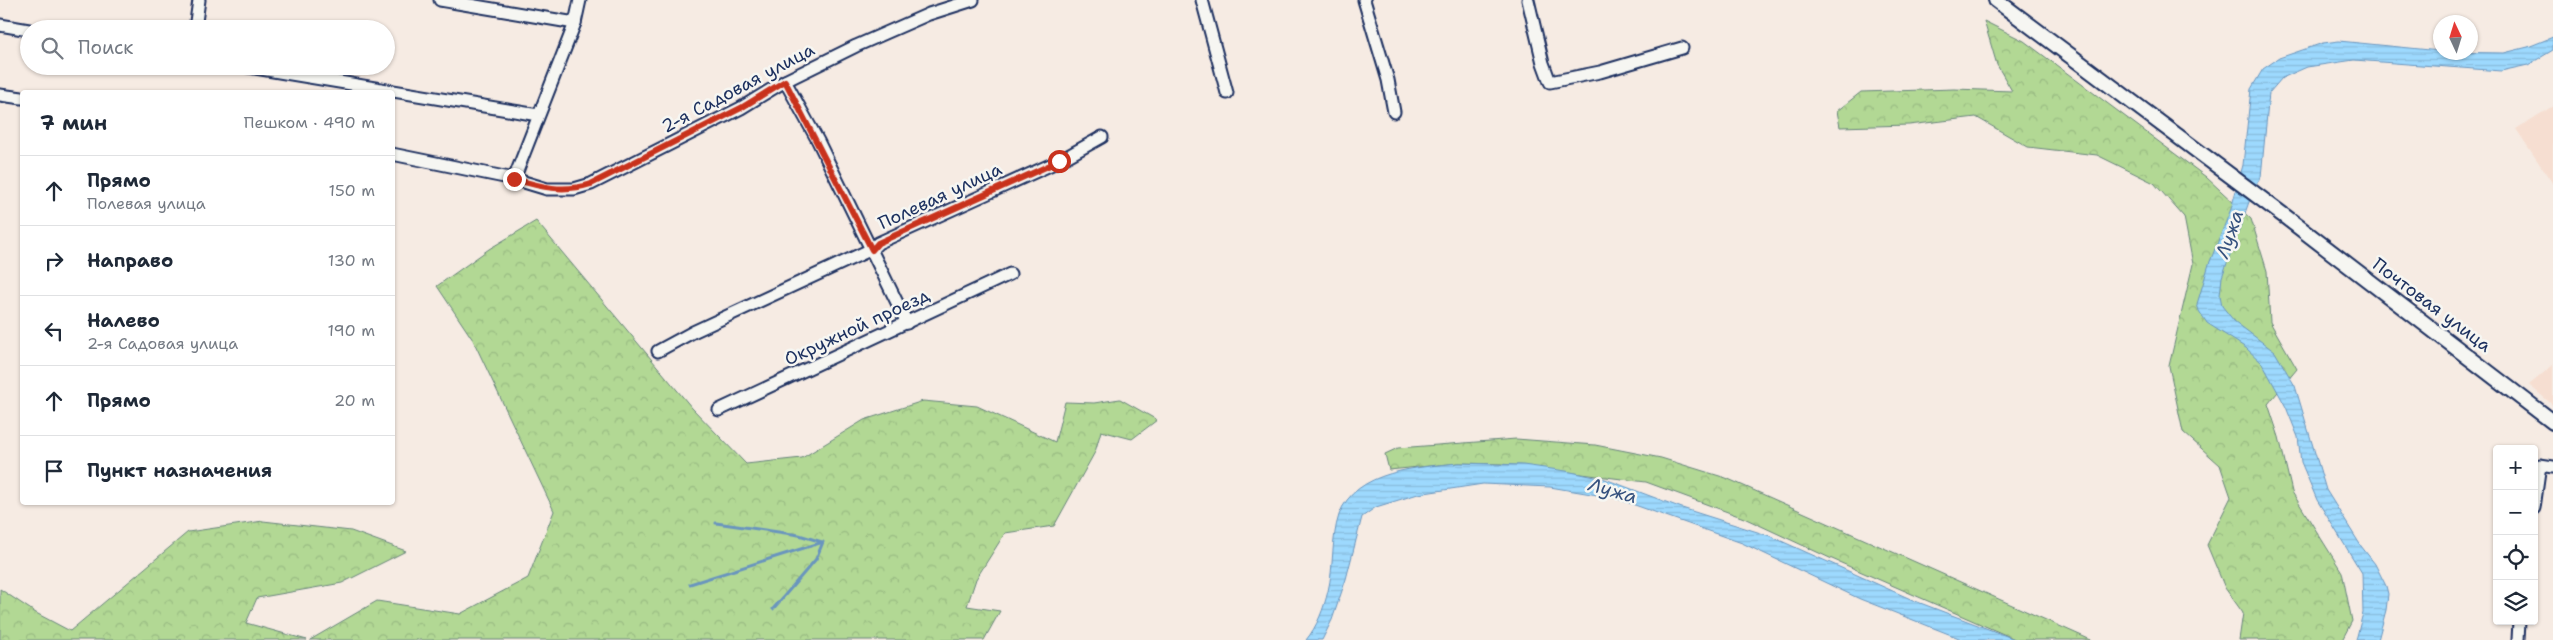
<!DOCTYPE html>
<html lang="ru">
<head>
<meta charset="utf-8">
<style>
  :root { --surface:#fff; --page:#f6f6f7; --text:#1f2937; --muted:#747a83; --line:#e0e1e3 }
  body { margin:0; font-family:"Shantell Sans",sans-serif; background:var(--page); color:var(--text) }
  .controls { position:absolute; right:15px; bottom:15px; display:grid; overflow:hidden; border-radius:5px; box-shadow:0 1px 4px #0004 }
  .controls button { width:45px; height:45px; display:grid; place-items:center; padding:0; border:0; border-bottom:1px solid var(--line); background:var(--surface); color:var(--text); font:25px sans-serif }
  .compass { position:absolute; left:2433px; top:15px; width:45px; height:45px; border-radius:50%; background:var(--surface); box-shadow:0 1px 4px #0004; rotate:356deg }
  .stop { position:absolute; width:15px; height:15px; margin:-11px; border:4px solid #c8321e; border-radius:50%; background:#fff }
  .stop.end { background:#c8321e; border-color:#fff; box-shadow:0 1px 5px #0008 }
  .list { margin:0; padding:0; list-style:none }
  h2 { display:flex; justify-content:space-between; align-items:center; height:65px; margin:0; padding:0 20px; font-size:21px }
  h2 small { font-size:16px; font-weight:400; color:var(--muted) }
  .list li { display:grid; grid-template-columns:32px 1fr auto; gap:15px; align-items:center; box-sizing:border-box; height:70px; padding:0 20px; border-top:1px solid var(--line) }
  .list b { display:block; font-size:19px; white-space:nowrap }
  .list p { margin:0; font-size:16px; white-space:nowrap; color:var(--muted) }
  .list em { font-size:16px; font-style:normal; color:var(--muted) }
  .icon { flex:none; width:28px; height:28px; fill:none; stroke:currentColor; stroke-width:2; stroke-linecap:round; stroke-linejoin:round }
  .map { position:relative; flex:none; width:2553px; height:640px; overflow:hidden }
  .search { position:absolute; background:var(--surface); box-shadow:0 1px 4px #0004; left:20px; top:20px; width:375px; height:55px; display:flex; align-items:center; gap:12px; box-sizing:border-box; padding:0 18px; border-radius:28px; color:var(--muted); font-size:19px }
  .panel { position:absolute; background:var(--surface); box-shadow:0 1px 4px #0004; left:20px; top:90px; width:375px; height:415px; border-radius:5px }
  .map>svg:first-child { display:block }
</style>
</head>
<body>
<div class="map">
<svg width="2553" height="640" viewBox="0 0 2553 640">
  <defs>
    <pattern id="forest-crowns" width="20" height="18" patternUnits="userSpaceOnUse" patternTransform="scale(1.25)"><rect width="20" height="18" fill="#b2d894"/><path d="M2 6a3 3 0 1 1 6 0M12 15a3 3 0 1 1 6 0" fill="none" stroke="#98ba82"/></pattern>
    <pattern id="water-rules" width="6" height="5" patternUnits="userSpaceOnUse" patternTransform="scale(1.25)"><rect width="6" height="5" fill="#9dd9fe"/><path d="M0 2.5h6" fill="none" stroke="#87bbdc"/></pattern>
  </defs>
  <rect width="100%" height="100%" fill="#f6ebe3"/>
  <filter id="ink" filterUnits="userSpaceOnUse"><feTurbulence type="fractalNoise" baseFrequency=".02" numOctaves="2"/><feDisplacementMap in="SourceGraphic" scale="10" xChannelSelector="R" yChannelSelector="G"/><feConvolveMatrix kernelMatrix="1 2 1 2 8 2 1 2 1" color-interpolation-filters="sRGB"/></filter>
  <g filter="url(#ink)">
    <!-- built -->
    <g fill="#f6ded1">
      <polygon points="2553,106 2553,184 2516,129"/>
      <polygon points="2553,365 2553,405 2529,385"/>
    </g>
    <!-- forest -->
    <g fill="url(#forest-crowns)" stroke="#668479">
      <polygon points="1984,21 2024,41 2206,177 2251,219 2267,271 2270,322 2297,369 2268,404 2279,437 2292,492 2342,572 2352,621 2342,640 2239,640 2243,613 2225,588 2207,545 2231,497 2220,465 2183,432 2169,366 2193,264 2184,217 2154,183 2097,155 2028,147 1976,117 1909,125 1840,127 1837,111 1861,92 1954,89 2012,91 1997,65"/>
      <polygon points="536,221 692,408 746,464 802,458 864,420 923,401 977,406 1055,442 1065,402 1094,403 1120,399 1157,420 1132,439 1101,431 1095,452 1054,526 1005,533 976,579 967,606 1000,611 984,640 310,640 377,601 460,614 528,578 554,511 473,340 437,286 489,249"/>
      <polygon points="1516,439 1595,445 1661,458 1726,478 2091,640 2017,640 1832,559 1744,518 1646,482 1501,464 1459,463 1389,470 1385,454 1398,448"/>
      <polygon points="263,521 351,531 406,551 342,583 257,598 246,623 307,640 0,640 0,589 36,613 70,631 188,532"/>
    </g>
    <!-- water -->
    <g fill="url(#water-rules)" stroke="#6995be">
      <polygon points="2553,37 2553,50 2528,65 2501,71 2354,60 2307,67 2282,78 2269,93 2261,177 2254,188 2222,277 2220,295 2222,306 2234,321 2275,352 2295,386 2326,490 2361,546 2375,564 2386,586 2388,594 2386,610 2378,640 2356,640 2363,613 2362,573 2317,500 2301,462 2298,437 2286,407 2262,363 2246,348 2207,323 2199,311 2197,304 2209,264 2231,209 2243,165 2251,89 2263,69 2279,58 2323,43 2339,41 2440,51 2440,52 2504,53 2528,47"/>
      <path d="M 1459,463 L 1523,465 L 1566,471 L 1605,479 L 1682,508 L 1770,536 L 1915,601 L 2017,640 L 1964,640 L 1860,599 L 1742,543 L 1615,498 L 1550,487 L 1483,484 L 1418,494 L 1376,507 L 1362,517 L 1346,579 L 1332,620 L 1322,640 L 1306,640 C 1317,627 1324,608 1328,591 C 1334,567 1331,539 1339,515 C 1355,470 1420,467 1459,463 Z"/>
    </g>
    <g fill="none" stroke-linecap="round" stroke-linejoin="round">
      <!-- stream -->
      <g stroke="#6995be" stroke-width="3">
        <polyline points="716,523 799,535 822,542"/>
        <polyline points="690,584 823,542 816,559 773,609"/>
      </g>
      <defs>
        <g id="minor">
          <polyline points="440,0 575,23"/>
          <polyline points="1202,0 1227,93"/>
          <polyline points="1364,0 1388,80 1394,112"/>
          <polyline points="1528,0 1543,63 1550,82 1600,72 1682,48"/>
          <polyline points="0,25 29,30"/>
          <polyline points="195,29 199,0"/>
          <polyline points="243,66 538,115"/>
          <polyline points="785,81 818,141 907,323"/>
          <polyline points="0,95 22,98"/>
          <polyline points="392,154 514,179 547,189 574,189 591,184 741,108 785,81 856,46 929,14 973,0"/>
          <polyline points="514,179 575,23 580,0"/>
          <polyline points="658,351 693,332 872,249 878,243 1059,161 1102,137"/>
          <polyline points="719,410 1010,274"/>
          <polyline points="2534,508 2540,465 2553,467"/>
          <polyline points="2518,640 2519,621"/>
        </g>
        <polyline id="tertiary" points="1996,0 2287,218 2553,422"/>
      </defs>
      <!-- minor casing -->
      <use href="#minor" stroke="#1b2f5e" stroke-width="15"/>
      <!-- tertiary casing -->
      <use href="#tertiary" stroke="#1b2f5e" stroke-width="18"/>
      <!-- minor -->
      <use href="#minor" stroke="#f6f6f2" stroke-width="11"/>
      <!-- tertiary -->
      <use href="#tertiary" stroke="#f6f6f2" stroke-width="14"/>
    </g>
  </g>
  <g fill="none" stroke-linecap="round" stroke-linejoin="round" filter="url(#ink)">
    <!-- route -->
    <path stroke="#c8321e" stroke-width="6" d="M 514,179 C 541,187 563,193 591,184 L 741,108 L 785,81 L 872,250 L 878,243 L 1059,161"/>
  </g>
  <g text-anchor="middle" stroke-width="5" stroke-linejoin="round" paint-order="stroke">
    <!-- street labels -->
    <g font-size="18" fill="#1b2f5e" stroke="#f6f6f2">
      <text transform="translate(738 88) rotate(-28)" y="6">2-я Садовая улица</text>
      <text transform="translate(940 196) rotate(-25)" y="6">Полевая улица</text>
      <text transform="translate(2432 305) rotate(37)" y="6">Почтовая улица</text>
      <text transform="translate(857 327) rotate(-25)" y="6">Окружной проезд</text>
    </g>
    <!-- water labels -->
    <g font-size="19" font-style="italic" fill="#35517e" stroke="#f6f6f2">
      <text transform="translate(2229 234) rotate(-71)" y="7">Лужа</text>
      <text transform="translate(1613 490) rotate(16)" y="7">Лужа</text>
    </g>
  </g>
</svg>
<div class="controls">
<button>+</button>
<button>−</button>
<button><svg class="icon" aria-label="locate" viewBox="0 0 24 24"><circle cx="12" cy="12" r="6"/><path d="M12 2v4M12 18v4M2 12h4M18 12h4"/></svg></button>
<button><svg class="icon" aria-label="layers" viewBox="0 0 24 24"><path d="M12 4l9 5-9 5-9-5zM3 14l9 5 9-5"/></svg></button>
</div>
<svg class="compass" viewBox="-18 -18 36 36"><path d="M0-13l5 13h-10z" fill="#e53935"/><path d="M0 13l5-13h-10z" fill="#747a83"/></svg>
<div class="stop" style="left:1059px;top:161px"></div>
<div class="stop end" style="left:514px;top:179px"></div>
<div class="search"><svg class="icon" aria-label="search" viewBox="0 0 24 24"><circle cx="10" cy="10" r="6"/><path d="M15 15l6 6"/></svg>Поиск</div>
<section class="panel">
<h2>7 мин<small>Пешком · 490 m</small></h2>
<ul class="list">
<li><svg class="icon" aria-label="ahead" viewBox="0 0 24 24"><path d="M12 20V5M6 11l6-6 6 6"/></svg><div><b>Прямо</b><p>Полевая улица</p></div><em>150 m</em></li>
<li><svg class="icon" aria-label="right" viewBox="0 0 24 24"><path d="M7 20v-9h11M14 6l5 5-5 5"/></svg><div><b>Направо</b></div><em>130 m</em></li>
<li><svg class="icon" aria-label="left" viewBox="0 0 24 24"><path d="M17 20v-9H6M10 6l-5 5 5 5"/></svg><div><b>Налево</b><p>2-я Садовая улица</p></div><em>190 m</em></li>
<li><svg class="icon" aria-label="ahead" viewBox="0 0 24 24"><path d="M12 20V5M6 11l6-6 6 6"/></svg><div><b>Прямо</b></div><em>20 m</em></li>
<li><svg class="icon" aria-label="arrive" viewBox="0 0 24 24"><path d="M6 21V4h12l-3 4 3 4H6"/></svg><div><b>Пункт назначения</b></div></li>
</ul>
</section>
</div>
</body>
</html>
